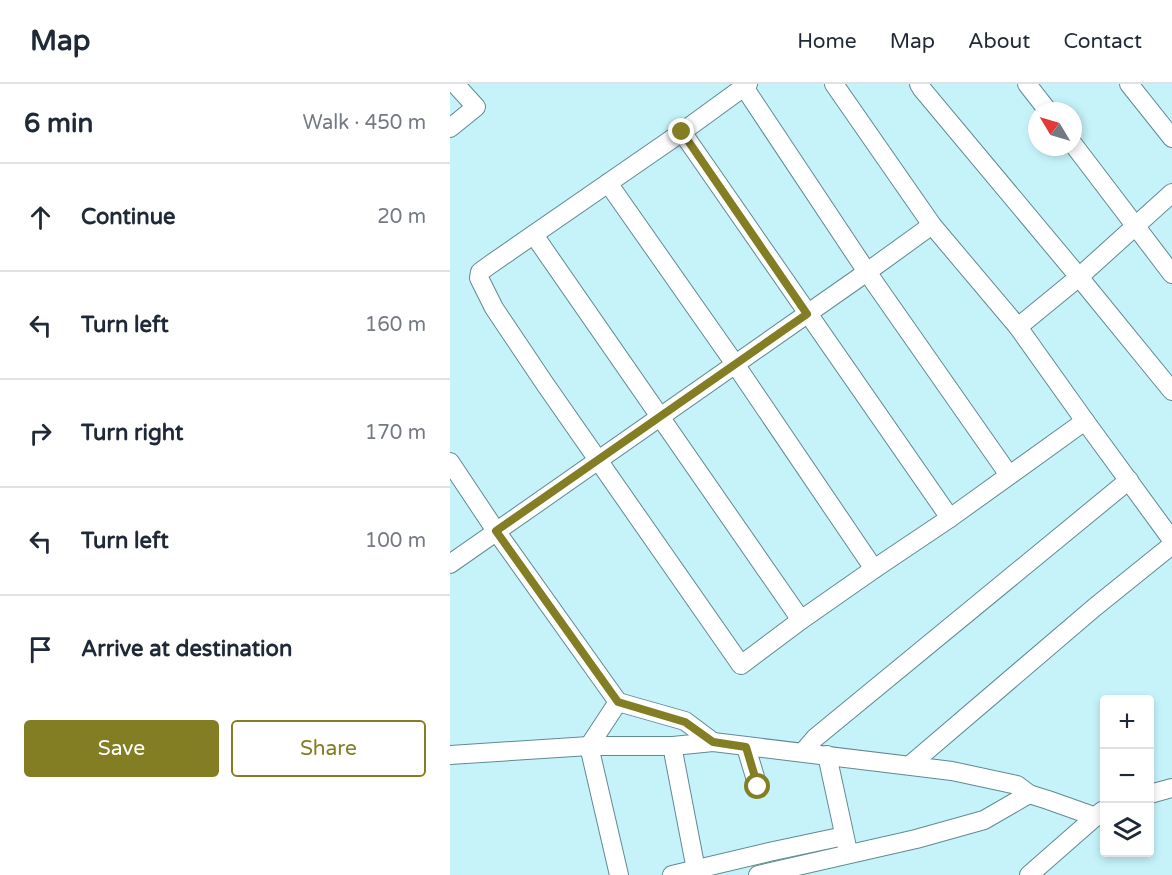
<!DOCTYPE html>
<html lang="en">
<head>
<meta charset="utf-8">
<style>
  :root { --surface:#fff; --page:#f2f2f3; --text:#1f2937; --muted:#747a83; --line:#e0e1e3; --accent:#837d24 }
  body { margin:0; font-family:"Varela Round",sans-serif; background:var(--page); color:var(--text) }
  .controls { position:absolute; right:18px; bottom:18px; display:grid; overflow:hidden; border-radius:6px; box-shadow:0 3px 9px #0003 }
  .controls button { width:54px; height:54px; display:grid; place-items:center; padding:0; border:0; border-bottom:2px solid var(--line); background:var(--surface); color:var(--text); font:30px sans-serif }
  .compass { position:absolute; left:578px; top:18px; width:54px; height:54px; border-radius:50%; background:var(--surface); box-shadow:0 3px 9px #0003; rotate:308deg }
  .stop { position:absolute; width:18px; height:18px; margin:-14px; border:4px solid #837d24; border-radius:50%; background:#fff }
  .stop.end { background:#837d24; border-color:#fff; box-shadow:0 2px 6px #0008 }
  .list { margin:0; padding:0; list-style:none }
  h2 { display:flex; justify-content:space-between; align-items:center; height:78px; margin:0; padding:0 24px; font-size:26px }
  h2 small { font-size:20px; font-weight:400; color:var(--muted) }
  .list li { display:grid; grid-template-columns:39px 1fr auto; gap:18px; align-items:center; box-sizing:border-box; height:108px; padding:0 24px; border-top:2px solid var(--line) }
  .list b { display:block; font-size:22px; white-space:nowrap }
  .list em { font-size:20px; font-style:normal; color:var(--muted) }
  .actions { display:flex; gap:12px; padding:18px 24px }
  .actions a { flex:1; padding:14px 0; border:2px solid var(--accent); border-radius:6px; text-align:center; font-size:21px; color:var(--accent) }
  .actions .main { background:var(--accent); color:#fff }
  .icon { flex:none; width:33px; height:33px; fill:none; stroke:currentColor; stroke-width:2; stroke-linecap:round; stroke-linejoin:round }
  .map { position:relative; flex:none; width:722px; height:791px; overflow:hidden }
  header { display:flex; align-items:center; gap:36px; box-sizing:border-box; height:84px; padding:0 30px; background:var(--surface); border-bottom:2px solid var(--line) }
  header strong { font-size:28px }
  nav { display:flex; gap:33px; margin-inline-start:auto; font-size:21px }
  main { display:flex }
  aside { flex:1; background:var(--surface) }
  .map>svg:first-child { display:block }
</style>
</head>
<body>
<header>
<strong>Map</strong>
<nav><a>Home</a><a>Map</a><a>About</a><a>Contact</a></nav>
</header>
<main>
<aside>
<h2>6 min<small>Walk · 450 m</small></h2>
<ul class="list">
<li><svg class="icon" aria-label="ahead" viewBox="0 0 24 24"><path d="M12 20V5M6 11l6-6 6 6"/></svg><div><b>Continue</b></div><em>20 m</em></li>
<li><svg class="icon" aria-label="left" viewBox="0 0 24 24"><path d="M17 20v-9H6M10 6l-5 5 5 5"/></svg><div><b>Turn left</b></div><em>160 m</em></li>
<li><svg class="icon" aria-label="right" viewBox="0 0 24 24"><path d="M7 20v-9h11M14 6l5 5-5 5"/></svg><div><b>Turn right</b></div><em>170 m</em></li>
<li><svg class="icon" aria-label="left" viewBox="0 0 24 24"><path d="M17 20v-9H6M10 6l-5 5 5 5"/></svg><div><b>Turn left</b></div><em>100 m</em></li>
<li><svg class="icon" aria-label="arrive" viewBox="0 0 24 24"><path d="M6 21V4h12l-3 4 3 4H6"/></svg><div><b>Arrive at destination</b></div></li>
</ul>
<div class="actions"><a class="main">Save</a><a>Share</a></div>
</aside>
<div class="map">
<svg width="722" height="791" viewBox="0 0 722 791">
  <rect width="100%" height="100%" fill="#c6f3fa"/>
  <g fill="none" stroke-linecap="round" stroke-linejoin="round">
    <defs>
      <g id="street">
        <polyline points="298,0 232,48 41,180 30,188 29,194 44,224 95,300 291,581 351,536 424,485 500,434 635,337"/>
        <polyline points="384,0 482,141 568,243 635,337 722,456"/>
        <polyline points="469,0 472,5 629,193 722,307"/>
        <polyline points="577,0 598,27"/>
        <polyline points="679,0 722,54"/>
        <polyline points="294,3 417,188 559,391"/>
        <polyline points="0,44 26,23 5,0"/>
        <polyline points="232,48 500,434"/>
        <polyline points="623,60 722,190"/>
        <polyline points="158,99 285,280 424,485"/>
        <polyline points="84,151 351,536"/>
        <polyline points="568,243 629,193 722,109"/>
        <polyline points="0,378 46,447 168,618"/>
        <polyline points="0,480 417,188 482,141"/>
        <polyline points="223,662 224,672 247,791"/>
        <polyline points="296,663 308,703"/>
        <polyline points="353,668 365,654 679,396"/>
        <polyline points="0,671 139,662 223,662 263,658 502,687 567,701 579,710 598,716 646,733"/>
        <polyline points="377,671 397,763"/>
        <polyline points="460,681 645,523 722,461"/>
        <polyline points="700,710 722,704"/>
        <polyline points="169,791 139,662 168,618 235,637 263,658"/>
        <polyline points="222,791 319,768 394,752"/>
        <polyline points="308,791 466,755 534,736 579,710"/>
        <polyline points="579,791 652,727"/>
      </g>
    </defs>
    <!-- street casing -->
    <use href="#street" stroke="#608a91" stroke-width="20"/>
    <!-- street -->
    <use href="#street" stroke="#fff" stroke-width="18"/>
  </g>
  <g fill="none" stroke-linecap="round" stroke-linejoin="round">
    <!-- route -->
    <polyline stroke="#837d24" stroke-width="8" points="232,48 357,230 46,447 168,618 235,638 263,658 296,663 308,703"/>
  </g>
</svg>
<div class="controls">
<button>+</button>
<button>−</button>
<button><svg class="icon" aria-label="layers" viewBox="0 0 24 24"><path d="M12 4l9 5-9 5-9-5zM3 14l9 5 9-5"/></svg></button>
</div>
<svg class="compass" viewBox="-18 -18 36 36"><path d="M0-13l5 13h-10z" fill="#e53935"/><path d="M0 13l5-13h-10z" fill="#747a83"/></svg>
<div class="stop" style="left:308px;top:703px"></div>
<div class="stop end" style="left:232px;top:48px"></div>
</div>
</main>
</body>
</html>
